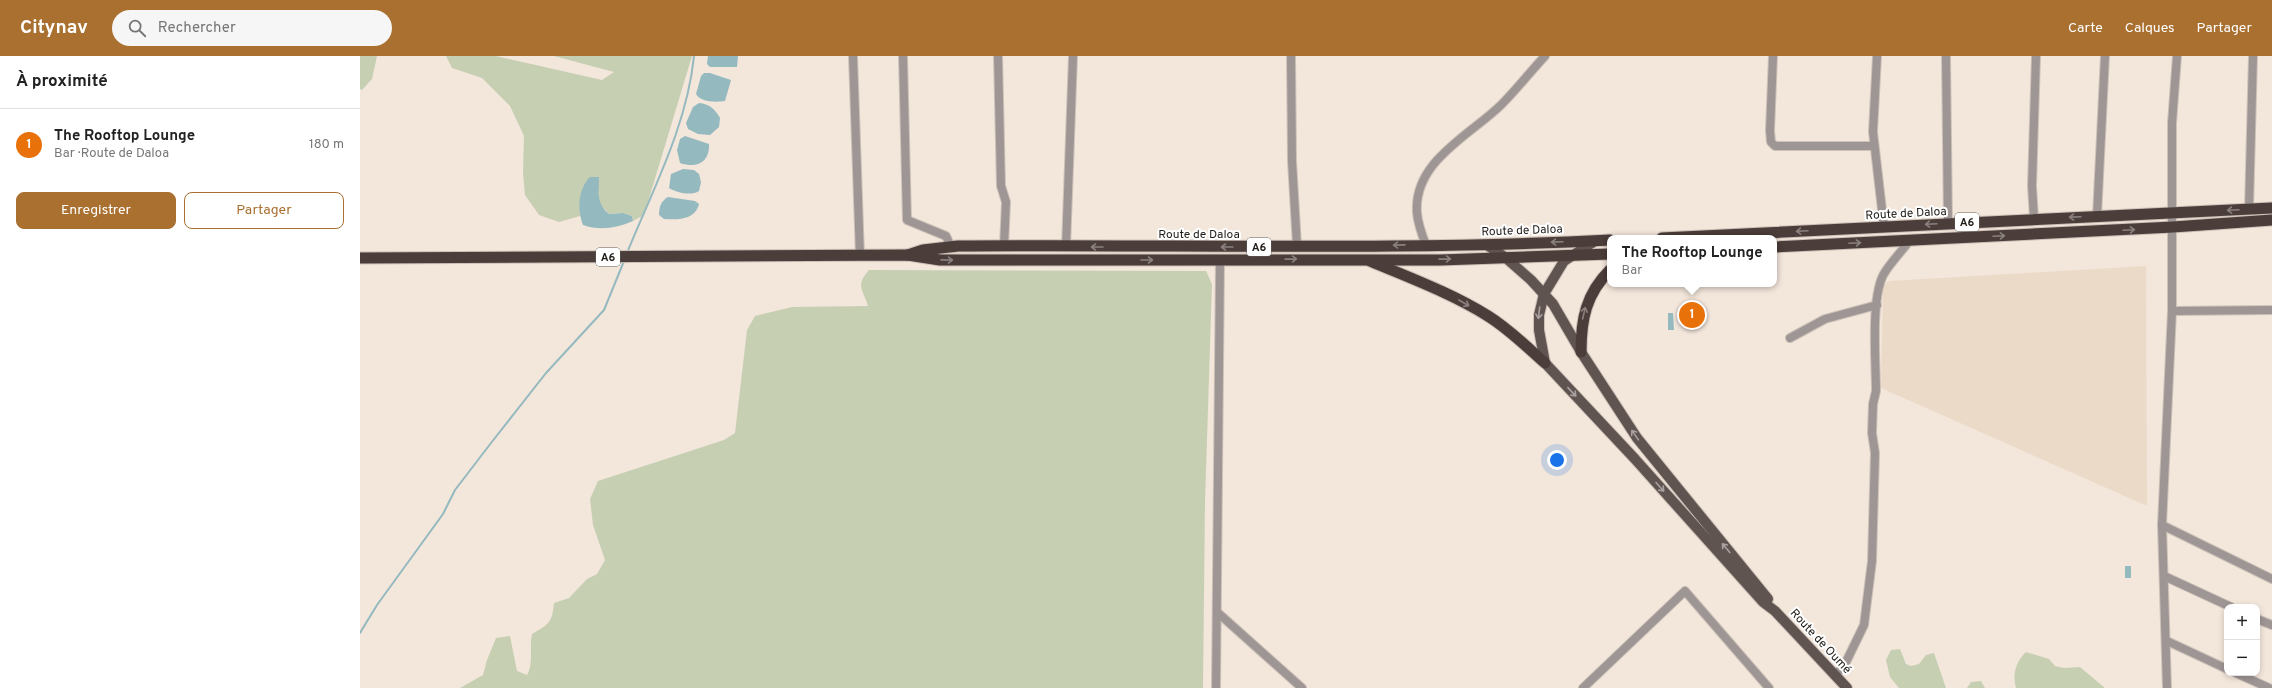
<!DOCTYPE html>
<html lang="fr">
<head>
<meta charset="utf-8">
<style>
  :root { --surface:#fff; --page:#f6f6f6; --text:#222; --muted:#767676; --line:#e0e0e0; --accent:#aa7030 }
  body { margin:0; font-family:Overpass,sans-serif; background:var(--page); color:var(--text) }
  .controls { position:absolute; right:12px; bottom:12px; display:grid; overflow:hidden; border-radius:8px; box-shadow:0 2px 6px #0003 }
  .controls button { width:36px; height:36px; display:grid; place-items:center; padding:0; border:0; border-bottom:1px solid var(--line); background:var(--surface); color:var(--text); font:20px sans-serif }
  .you { position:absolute; left:1197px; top:404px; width:14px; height:14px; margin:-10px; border:3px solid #fff; border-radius:50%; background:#1a73e8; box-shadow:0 0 0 6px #1a73e833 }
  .badge { display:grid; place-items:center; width:26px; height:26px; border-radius:50%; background:var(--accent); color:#fff; font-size:13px; font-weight:700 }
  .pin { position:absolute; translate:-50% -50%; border:2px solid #fff; box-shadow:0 1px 4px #0006 }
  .popup { position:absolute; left:1247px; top:179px; width:170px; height:52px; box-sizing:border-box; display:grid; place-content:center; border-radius:8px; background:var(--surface); filter:drop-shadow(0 1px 3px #0005); font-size:13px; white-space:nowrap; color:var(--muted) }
  .popup b { font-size:15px; color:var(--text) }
  .popup::after { content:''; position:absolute; left:50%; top:100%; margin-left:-8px; border:8px solid transparent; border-top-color:var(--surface) }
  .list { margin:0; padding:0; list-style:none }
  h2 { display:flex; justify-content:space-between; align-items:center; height:52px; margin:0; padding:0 16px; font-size:17px }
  h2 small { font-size:13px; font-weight:400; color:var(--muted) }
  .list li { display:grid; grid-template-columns:26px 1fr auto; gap:12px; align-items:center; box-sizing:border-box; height:72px; padding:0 16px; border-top:1px solid var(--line) }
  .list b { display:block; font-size:15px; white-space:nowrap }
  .list p { margin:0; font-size:13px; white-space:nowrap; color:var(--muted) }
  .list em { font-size:13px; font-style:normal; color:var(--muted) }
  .actions { display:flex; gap:8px; padding:12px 16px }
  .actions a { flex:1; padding:9px 0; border:1px solid var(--accent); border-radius:8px; text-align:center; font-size:14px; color:var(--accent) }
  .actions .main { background:var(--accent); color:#fff }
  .icon { flex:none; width:22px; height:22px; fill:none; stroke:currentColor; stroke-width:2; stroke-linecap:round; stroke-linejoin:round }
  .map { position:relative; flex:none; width:1912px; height:632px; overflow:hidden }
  header { display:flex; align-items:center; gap:24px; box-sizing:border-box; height:56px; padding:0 20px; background:var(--accent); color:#fff }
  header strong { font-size:19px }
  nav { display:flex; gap:22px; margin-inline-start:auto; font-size:14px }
  .search { width:280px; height:36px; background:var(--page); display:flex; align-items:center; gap:10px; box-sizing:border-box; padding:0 14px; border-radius:22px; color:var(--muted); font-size:15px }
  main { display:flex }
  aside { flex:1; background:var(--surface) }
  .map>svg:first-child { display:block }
</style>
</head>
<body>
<header>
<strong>Citynav</strong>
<div class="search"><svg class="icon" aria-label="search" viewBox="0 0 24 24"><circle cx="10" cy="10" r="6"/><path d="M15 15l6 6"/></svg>Rechercher</div>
<nav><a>Carte</a><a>Calques</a><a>Partager</a></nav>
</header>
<main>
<aside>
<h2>À proximité<small></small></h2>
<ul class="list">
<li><span class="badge" style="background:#e8710a">1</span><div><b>The Rooftop Lounge</b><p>Bar · Route de Daloa</p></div><em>180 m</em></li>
</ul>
<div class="actions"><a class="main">Enregistrer</a><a>Partager</a></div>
</aside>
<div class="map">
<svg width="1912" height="632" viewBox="0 0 1912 632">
  <rect width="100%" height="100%" fill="#f3e6db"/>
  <!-- built -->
  <polygon fill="#ecdac9" points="1786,210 1787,450 1521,332 1523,230 1529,225"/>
  <!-- green -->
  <g fill="#c7cfb3">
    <polygon points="0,0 17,0 12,23 2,34 0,33"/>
    <path d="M 86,0 L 136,0 L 242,24 L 254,16 L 194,0 L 332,0 L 284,159 L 273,165 L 272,160 L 263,157 L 249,158 L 238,146 L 239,136 L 231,121 C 219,132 220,145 220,160 L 199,166 L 179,159 L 165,139 L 163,117 L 164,80 L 150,50 L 122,22 L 92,12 Z"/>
    <path d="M 509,214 L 846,215 L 852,228 L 845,446 L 843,632 L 100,632 L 123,619 L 127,604 L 136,582 L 150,580 L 157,615 L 167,619 C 174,606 169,592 172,578 C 189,568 192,567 194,547 L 209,542 L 227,523 L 237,518 L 245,504 L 233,469 L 230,443 L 238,425 L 364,384 L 375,377 L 387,274 L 395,260 L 432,251 L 508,250 C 503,233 495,230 509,214 Z"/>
    <polygon points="1540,593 1546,608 1551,610 1559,608 1566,599 1574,597 1586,632 1539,632 1530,621 1526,604 1531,594"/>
    <path d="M 1666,596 L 1689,603 L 1695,610 L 1704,612 L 1720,611 L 1745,632 L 1656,632 C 1652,619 1656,605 1666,596 Z"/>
    <polygon points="1621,625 1625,632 1607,632 1611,626"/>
  </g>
  <!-- water -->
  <g fill="#94b9bf">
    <polygon points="348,0 378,0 377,11 350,11 347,8"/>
    <path d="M 344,17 L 350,17 L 371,24 L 365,45 C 356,46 341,47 336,38 L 341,20 Z"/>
    <path d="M 339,47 C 349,48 355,53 360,62 L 359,71 L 350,79 L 338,78 L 328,73 L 326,67 L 333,51 Z"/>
    <path d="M 325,80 L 349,88 C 350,106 337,113 320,107 L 317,94 L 320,83 Z"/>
    <path d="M 323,113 L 334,114 L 339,118 L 341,126 L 339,135 C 331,140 318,137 309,132 L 311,118 Z"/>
    <path d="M 230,121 L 239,121 C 239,137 236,147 249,158 L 263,157 L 272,160 L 273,165 C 257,172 240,175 223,169 C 217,153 218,133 230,121 Z"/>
    <path d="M 308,141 L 335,145 L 339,148 C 335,164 318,164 304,163 L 299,159 C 299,151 301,145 308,141 Z"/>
    <polygon points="1308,257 1313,257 1314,274 1308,274"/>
    <rect x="1765" y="510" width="6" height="12"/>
  </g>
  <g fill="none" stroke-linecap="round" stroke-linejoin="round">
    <!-- stream -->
    <g stroke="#94b9bf" stroke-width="2">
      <path d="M 267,197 C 293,133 327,70 334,0"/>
      <polyline points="0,577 17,549 83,458 95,434 131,387 186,317 244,254 264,205"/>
    </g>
    <defs>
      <g id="minor">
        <polyline points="493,0 500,200"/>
        <polyline points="543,0 547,164 586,180 591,191"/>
        <polyline points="638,0 641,130 646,146 644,190"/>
        <polyline points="931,0 932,105 937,190"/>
        <polyline points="1413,0 1410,75 1411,86 1415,90 1514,90"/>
        <polyline points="1517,0 1513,76 1524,171"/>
        <polyline points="1586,0 1588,168"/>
        <polyline points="1889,153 1893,0"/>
        <polyline points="1737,160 1745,0"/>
        <polyline points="1674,162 1672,130 1676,0"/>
        <path d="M 1066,189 C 1062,179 1058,168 1057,157 C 1053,105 1111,79 1142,48 C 1157,33 1170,16 1185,0"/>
        <polyline points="706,191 713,0"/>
        <polyline points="1812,255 1912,254"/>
        <polyline points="1430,282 1465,263 1517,249"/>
        <polyline points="1802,469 1912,523"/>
        <polyline points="1804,520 1871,551"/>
        <polyline points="857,556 942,632"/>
        <polyline points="1897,563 1912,569"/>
        <polyline points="1807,585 1867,613"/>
        <polyline points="1876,617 1909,632"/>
        <path d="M 1475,620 L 1486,606 L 1504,569 L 1512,505 L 1515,397 L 1512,377 L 1513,348 L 1516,335 C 1516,307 1510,238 1525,216 C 1532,205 1542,195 1550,184"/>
        <polyline points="856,632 860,204"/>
        <polyline points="1223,632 1325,535 1409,632"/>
        <polyline points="1807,632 1802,469 1812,255 1812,67 1817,0"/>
      </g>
      <g id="major">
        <polyline points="1235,185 1204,205 1184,238 1179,259 1179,274 1185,307 1275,403 1403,546 1415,555 1487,632"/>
        <polyline points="1127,189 1146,202 1171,224 1193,248 1221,296 1277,382 1408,543"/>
      </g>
      <g id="highway">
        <polyline points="1302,182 1912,152"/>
        <polyline points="1414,191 1813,171 1912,164"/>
        <path d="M 548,199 L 563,194 L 598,190 C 815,188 1033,195 1250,184"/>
        <polyline points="0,202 548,199 580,204 1080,204 1250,198"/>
        <path d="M 1010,205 C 1050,222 1091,237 1128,260 C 1149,273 1167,291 1185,307"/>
        <path d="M 1221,296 C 1221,263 1226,238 1250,214"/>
      </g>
    </defs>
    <!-- minor casing -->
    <use href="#minor" stroke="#cdc1b8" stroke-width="10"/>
    <!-- major casing -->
    <use href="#major" stroke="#cdc1b8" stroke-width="12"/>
    <!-- highway casing -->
    <use href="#highway" stroke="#cdc1b8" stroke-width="13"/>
    <!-- minor -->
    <use href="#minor" stroke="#9e9695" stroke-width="8"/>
    <!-- major -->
    <use href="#major" stroke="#605451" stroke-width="10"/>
    <!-- highway -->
    <use href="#highway" stroke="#4b3d3a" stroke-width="11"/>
  </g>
  <!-- one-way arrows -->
  <defs><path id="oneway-shaft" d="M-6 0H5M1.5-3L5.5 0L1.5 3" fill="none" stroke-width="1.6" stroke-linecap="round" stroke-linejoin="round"/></defs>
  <g stroke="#8a817f">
    <use href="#oneway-shaft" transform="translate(1873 154) rotate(177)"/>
    <use href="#oneway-shaft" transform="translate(1715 161) rotate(178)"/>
    <use href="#oneway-shaft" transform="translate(1571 168) rotate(177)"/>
    <use href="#oneway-shaft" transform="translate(1769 174) rotate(-3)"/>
    <use href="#oneway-shaft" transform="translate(1442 175) rotate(177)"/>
    <use href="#oneway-shaft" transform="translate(1639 180) rotate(-3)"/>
    <use href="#oneway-shaft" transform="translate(1197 186) rotate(178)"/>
    <use href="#oneway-shaft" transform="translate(1495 187) rotate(-3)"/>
    <use href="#oneway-shaft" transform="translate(1039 189) rotate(179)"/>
    <use href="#oneway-shaft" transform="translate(737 191) rotate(-180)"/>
    <use href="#oneway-shaft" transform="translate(867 191) rotate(180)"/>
    <use href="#oneway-shaft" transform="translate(931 203) rotate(-1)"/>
    <use href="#oneway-shaft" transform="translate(1085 203) rotate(-1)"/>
    <use href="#oneway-shaft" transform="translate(587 204) rotate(1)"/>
    <use href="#oneway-shaft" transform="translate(787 204)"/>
    <use href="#oneway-shaft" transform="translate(1104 247) rotate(30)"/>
    <use href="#oneway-shaft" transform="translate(1224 257) rotate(-77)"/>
  </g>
  <g stroke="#a8a19f">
    <use href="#oneway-shaft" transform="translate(1179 257) rotate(97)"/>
    <use href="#oneway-shaft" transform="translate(1212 336) rotate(47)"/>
    <use href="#oneway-shaft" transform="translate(1275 379) rotate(-125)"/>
    <use href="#oneway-shaft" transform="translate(1300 431) rotate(48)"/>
    <use href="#oneway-shaft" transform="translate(1366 492) rotate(-130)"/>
  </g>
  <g text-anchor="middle" stroke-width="4" stroke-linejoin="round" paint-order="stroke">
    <!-- shield labels -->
    <g fill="#fff" stroke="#625f5d" stroke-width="1">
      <rect x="1595" y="157" width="24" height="18" rx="3"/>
      <rect x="887" y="182" width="24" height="18" rx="3"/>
      <rect x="236" y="192" width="24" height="18" rx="3"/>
    </g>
    <g font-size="11" font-weight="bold" fill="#1f1b17">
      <text x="1607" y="170">A6</text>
      <text x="899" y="195">A6</text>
      <text x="248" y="205">A6</text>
    </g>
    <!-- street labels -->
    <g font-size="12" fill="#1f1b17" stroke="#fff">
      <text transform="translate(1546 157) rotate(-3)" y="4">Route de Daloa</text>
      <text transform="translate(1162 174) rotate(-2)" y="4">Route de Daloa</text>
      <text x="839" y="182">Route de Daloa</text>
      <text transform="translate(1461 585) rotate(47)" y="4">Route de Oumé</text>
    </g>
  </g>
</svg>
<div class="controls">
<button>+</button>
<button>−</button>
</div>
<div class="you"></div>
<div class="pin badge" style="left:1332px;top:259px;background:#e8710a">1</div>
<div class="popup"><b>The Rooftop Lounge</b>Bar</div>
</div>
</main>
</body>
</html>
